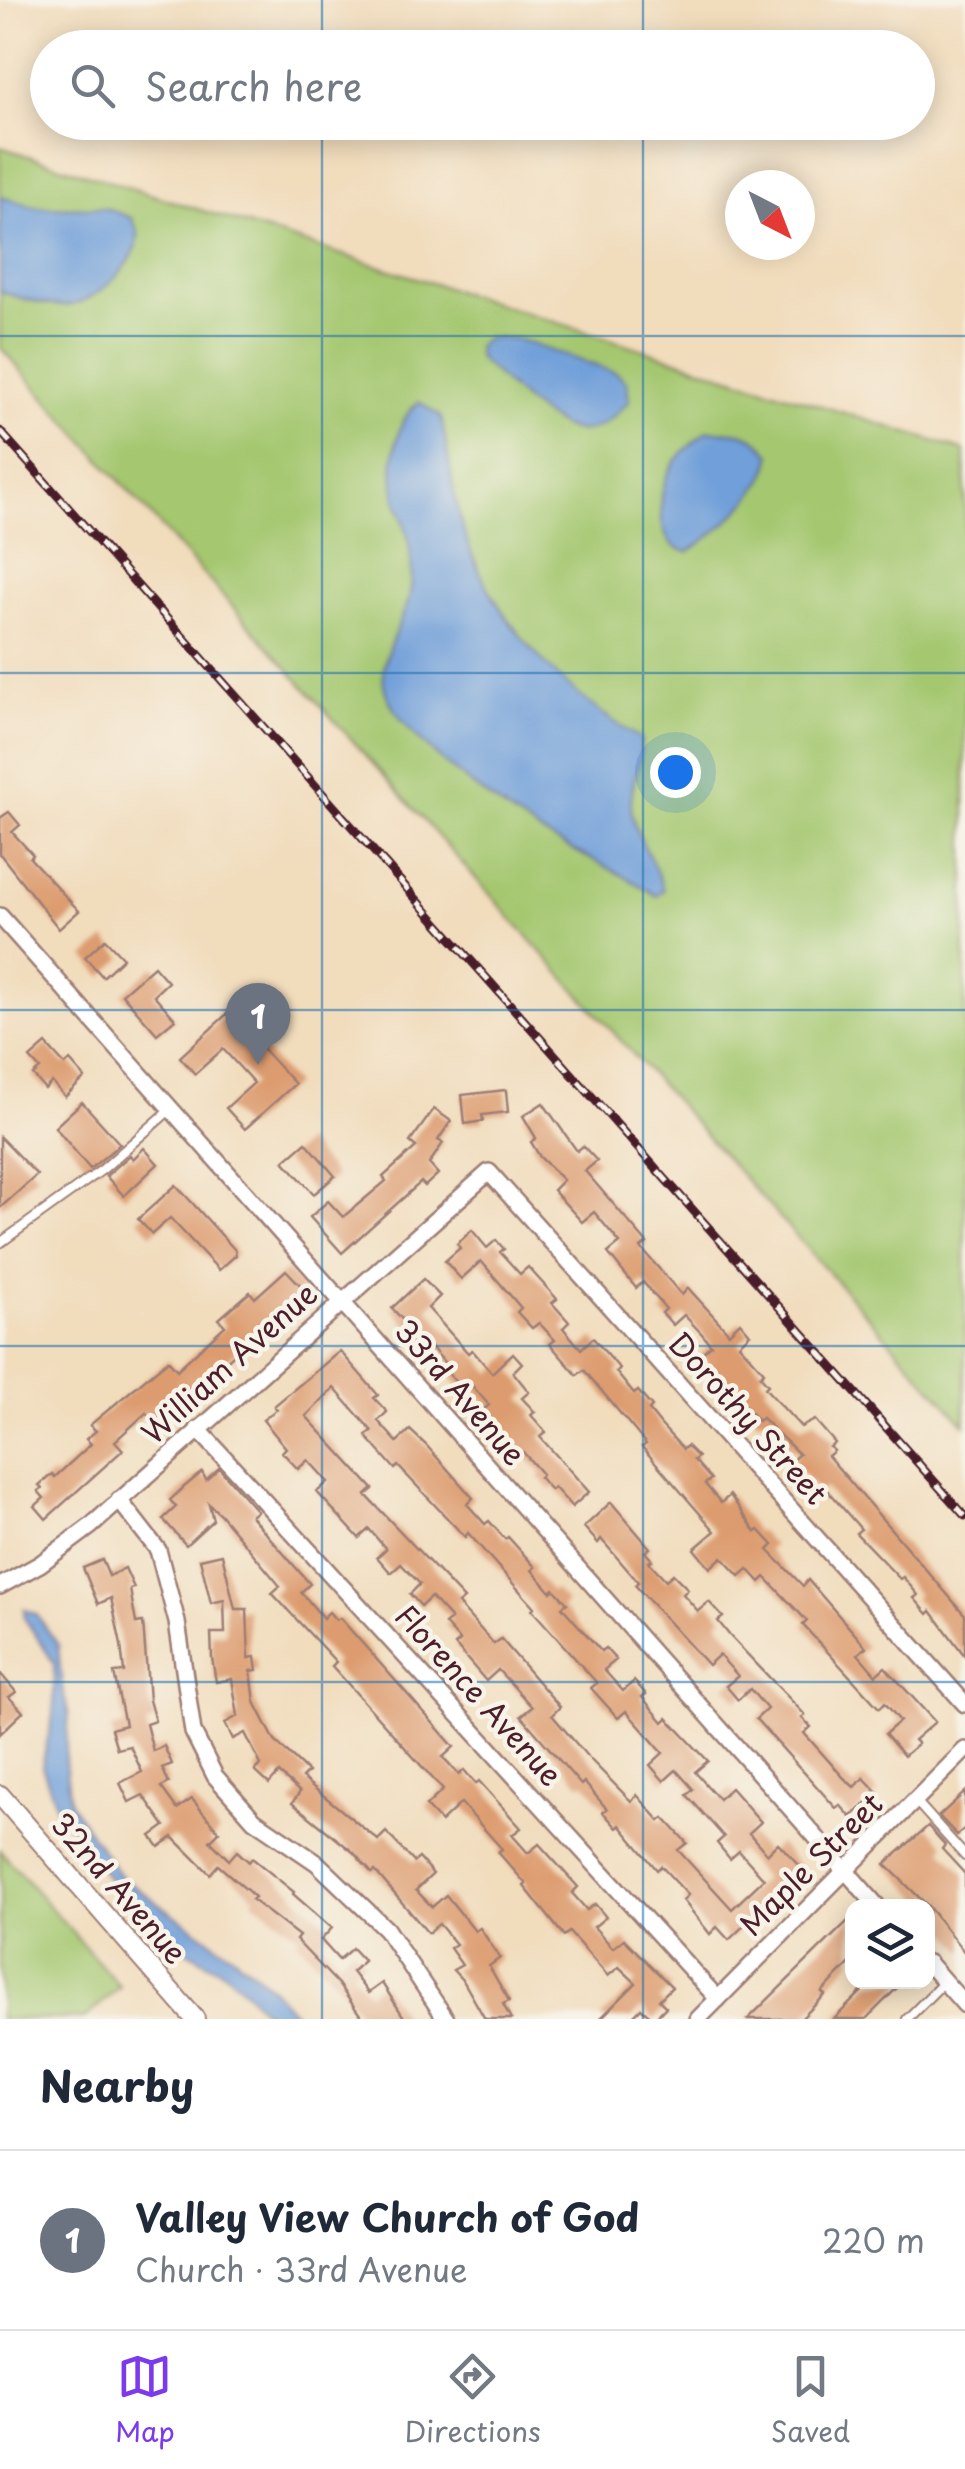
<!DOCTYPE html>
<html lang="en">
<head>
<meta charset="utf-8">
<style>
  :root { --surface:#fff; --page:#f6f6f7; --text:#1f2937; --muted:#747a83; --line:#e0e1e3; --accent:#7c3aed }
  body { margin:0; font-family:"Playpen Sans",sans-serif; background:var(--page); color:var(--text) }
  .controls { position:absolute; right:30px; bottom:30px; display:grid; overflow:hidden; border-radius:20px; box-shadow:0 5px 25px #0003 }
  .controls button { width:90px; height:90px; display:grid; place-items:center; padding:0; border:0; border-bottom:2px solid var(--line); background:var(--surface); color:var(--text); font:50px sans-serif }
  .compass { position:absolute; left:725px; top:170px; width:90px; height:90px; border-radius:50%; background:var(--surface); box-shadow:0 5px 25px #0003; rotate:138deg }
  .you { position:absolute; left:675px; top:772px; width:35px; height:35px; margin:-25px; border:8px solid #fff; border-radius:50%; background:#1a73e8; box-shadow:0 0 0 15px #1a73e833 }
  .badge { display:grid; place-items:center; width:65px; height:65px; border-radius:50%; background:var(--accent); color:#fff; font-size:32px; font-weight:700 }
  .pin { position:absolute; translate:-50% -82px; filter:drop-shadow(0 2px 5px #0008) }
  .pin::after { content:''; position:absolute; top:52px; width:35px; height:30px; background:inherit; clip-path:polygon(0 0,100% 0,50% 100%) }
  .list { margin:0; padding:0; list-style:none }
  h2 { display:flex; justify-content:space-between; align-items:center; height:130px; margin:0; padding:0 40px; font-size:42px }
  h2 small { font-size:32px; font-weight:400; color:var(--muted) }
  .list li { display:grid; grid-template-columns:65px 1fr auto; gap:30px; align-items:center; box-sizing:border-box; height:180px; padding:0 40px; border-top:2px solid var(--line) }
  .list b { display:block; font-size:38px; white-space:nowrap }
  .list p { margin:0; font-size:32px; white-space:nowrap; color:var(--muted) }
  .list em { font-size:32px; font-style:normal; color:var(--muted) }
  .icon { flex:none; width:55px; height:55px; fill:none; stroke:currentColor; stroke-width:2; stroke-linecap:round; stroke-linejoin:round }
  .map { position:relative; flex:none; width:965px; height:2019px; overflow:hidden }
  .search { position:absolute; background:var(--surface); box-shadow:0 5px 25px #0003; left:30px; right:30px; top:30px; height:110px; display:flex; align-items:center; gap:25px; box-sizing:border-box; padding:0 35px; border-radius:55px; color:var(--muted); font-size:38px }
  .sheet { height:310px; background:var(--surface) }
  nav { display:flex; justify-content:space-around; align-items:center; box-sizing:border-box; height:140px; border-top:2px solid var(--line); background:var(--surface); font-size:28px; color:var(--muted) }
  nav a { display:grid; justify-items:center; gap:5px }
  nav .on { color:var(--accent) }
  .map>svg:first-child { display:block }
</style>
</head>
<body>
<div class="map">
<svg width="965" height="2019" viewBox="0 0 965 2019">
  <rect width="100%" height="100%" fill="#f7f3e8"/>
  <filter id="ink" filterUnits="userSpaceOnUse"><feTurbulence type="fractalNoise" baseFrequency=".01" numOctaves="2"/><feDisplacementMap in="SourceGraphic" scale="20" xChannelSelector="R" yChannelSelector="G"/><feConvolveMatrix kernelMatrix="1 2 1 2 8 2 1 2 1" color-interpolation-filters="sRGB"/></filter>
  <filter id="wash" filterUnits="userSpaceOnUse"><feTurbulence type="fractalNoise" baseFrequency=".0048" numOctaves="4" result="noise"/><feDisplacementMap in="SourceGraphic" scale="40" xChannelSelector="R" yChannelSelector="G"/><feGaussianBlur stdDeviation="2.25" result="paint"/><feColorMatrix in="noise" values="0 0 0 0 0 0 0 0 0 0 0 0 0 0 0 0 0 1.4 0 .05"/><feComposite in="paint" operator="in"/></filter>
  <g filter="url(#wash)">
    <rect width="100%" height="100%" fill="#f1dcbc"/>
    <!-- green -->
    <g fill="#a4c770" stroke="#77734e" stroke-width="2.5">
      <polygon points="0,147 965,451 965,1425 0,347"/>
      <polygon points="0,1850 120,1987 84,2019 0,2019"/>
    </g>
    <!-- water -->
    <g fill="#6f9fd9" stroke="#5c5f82" stroke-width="2.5">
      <path d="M 0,197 L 38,207 L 105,208 L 132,218 C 134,223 137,228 138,233 C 141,263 90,307 63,306 C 42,305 19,298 0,291 Z"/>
      <path d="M 487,338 L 517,339 L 617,373 L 627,382 L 629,401 C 618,413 603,428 585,431 C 555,436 501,378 478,358 L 477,346 Z"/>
      <path d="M 419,402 L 441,417 C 449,456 453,500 466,538 C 494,623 566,694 641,739 C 642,761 632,780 631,801 C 630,833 657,861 663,891 L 656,896 C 615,867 570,852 530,826 C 491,801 391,730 384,685 C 379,655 402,625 409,598 C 414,582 411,553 408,537 C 406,525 400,513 397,501 C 389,470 393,422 419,402 Z"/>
      <path d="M 708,431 C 735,431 755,431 771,455 C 768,491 716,534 688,552 C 680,550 672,547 668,539 C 658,523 660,486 670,470 C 680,453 692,442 708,431 Z"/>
      <polygon points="24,1609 37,1615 58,1645 62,1688 69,1715 65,1760 70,1802 91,1835 121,1877 236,1958 270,1986 299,2019 272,2019 229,1975 178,1946 118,1892 57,1808 42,1766 54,1710 54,1663 25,1619"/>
    </g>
    <g id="blocks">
      <!-- building -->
      <g fill="#dd9c70" fill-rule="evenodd">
        <polygon points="9,812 20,825 12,832 33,855 30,858 79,911 59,929 0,854 0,818"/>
        <polygon points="105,939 123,958 103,977 85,957"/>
        <polygon points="154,966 168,982 154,995 175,1019 157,1034 122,994"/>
        <polygon points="229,1012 295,1084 245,1129 226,1108 254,1083 223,1049 195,1074 180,1057"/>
        <polygon points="46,1044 65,1065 70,1061 85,1078 65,1097 52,1082 45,1089 33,1075 40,1069 30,1058"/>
        <polygon points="506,1090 508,1112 482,1115 483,1121 465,1124 462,1095"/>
        <polygon points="82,1102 120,1144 90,1169 55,1127"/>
        <polygon points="543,1103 577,1151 583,1146 597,1161 585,1171 647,1243 641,1248 682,1295 688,1288 729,1333 740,1322 750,1334 739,1344 764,1372 760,1376 768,1385 765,1388 801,1427 815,1420 835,1443 830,1447 834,1451 828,1456 965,1615 965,1656 931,1611 928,1614 914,1598 918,1595 903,1577 900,1579 856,1533 861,1529 825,1488 820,1492 791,1461 799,1454 762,1418 758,1421 700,1355 711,1345 702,1334 684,1315 673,1325 662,1313 666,1309 643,1282 636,1288 608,1253 620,1243 594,1212 582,1222 553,1190 563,1180 540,1157 531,1142 536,1138 523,1116"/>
        <polygon points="434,1109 451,1121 438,1140 443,1143 429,1164 438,1174 425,1186 421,1182 342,1253 310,1217 328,1201 343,1217 386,1181 383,1177 416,1147 410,1142"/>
        <polygon points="0,1137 37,1175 0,1208"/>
        <polygon points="306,1142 335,1176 314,1194 284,1161"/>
        <polygon points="144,1148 158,1164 124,1196 106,1176 130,1155 133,1159"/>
        <polygon points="176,1185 235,1250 236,1255 219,1270 170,1218 152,1234 138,1219"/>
        <polygon points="472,1230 487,1248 496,1240 504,1249 500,1252 520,1274 528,1267 557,1299 552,1303 569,1322 563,1328 581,1349 593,1338 620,1369 616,1372 634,1394 638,1391 652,1407 649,1410 661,1425 683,1449 687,1446 698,1457 694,1460 711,1479 705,1484 721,1503 730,1495 756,1532 759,1530 773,1545 768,1550 803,1586 808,1580 866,1647 858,1654 876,1675 885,1667 935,1722 914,1740 918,1744 904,1756 885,1734 900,1721 885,1703 879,1708 803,1625 807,1621 765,1577 760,1582 748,1569 740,1576 722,1557 710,1568 694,1549 715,1531 642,1447 646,1444 584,1370 577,1375 550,1344 555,1340 539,1323 532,1328 517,1312 521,1308 481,1261 461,1279 445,1261 460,1248 457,1244"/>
        <polygon points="286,1270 303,1288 290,1300 292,1302 211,1375 192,1389 190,1387 154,1422 146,1413 115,1441 123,1450 46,1519 35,1506 44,1498 38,1491 42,1488 39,1485 52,1474 55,1477 91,1444 86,1439 96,1431 90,1425 168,1360 177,1370 225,1326 219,1319 250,1292 255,1298"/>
        <polygon points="423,1279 440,1296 428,1308 468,1353 472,1350 492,1373 513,1353 522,1363 513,1372 529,1392 522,1398 535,1412 531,1415 546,1432 540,1437 589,1492 572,1507 554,1487 551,1490 539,1477 542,1474 523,1452 520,1455 482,1411 489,1405 468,1381 461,1388 447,1372 450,1369 432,1348 427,1352 416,1339 418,1337 392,1308"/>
        <path d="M 340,1351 L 378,1395 L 374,1398 L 387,1412 L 378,1421 L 397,1442 L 410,1430 L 426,1445 L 473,1498 L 467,1504 L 485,1524 L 489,1521 L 505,1539 L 508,1537 L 535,1567 L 532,1570 L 551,1592 L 554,1589 L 567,1603 L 562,1607 L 601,1651 L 605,1648 L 616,1660 L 604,1670 L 623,1691 L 634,1681 L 646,1694 L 642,1697 L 663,1722 L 667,1718 L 708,1761 L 695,1772 L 719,1799 L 731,1788 L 761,1822 L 749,1833 L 767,1854 L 778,1843 L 803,1869 L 729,1940 L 717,1927 L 710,1934 L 683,1900 L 688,1895 L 661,1866 L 657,1870 L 620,1825 L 617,1828 L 603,1812 L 607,1809 L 584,1782 L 581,1785 L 521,1716 L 532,1707 L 513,1686 L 498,1670 L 486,1681 L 455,1645 L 460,1641 L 445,1624 L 451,1619 L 431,1597 L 421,1606 L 410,1594 L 420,1584 L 401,1564 L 391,1573 L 377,1557 L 386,1549 L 369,1529 L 359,1538 L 317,1492 L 328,1482 L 308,1460 L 298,1469 L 282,1452 L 286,1448 L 263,1420 L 277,1409 L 274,1406 ZM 334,1388 L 372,1431 L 366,1436 L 395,1469 L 398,1466 L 465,1537 L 468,1533 L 534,1607 L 532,1610 L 597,1683 L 591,1688 L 618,1718 L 626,1711 L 663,1753 L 650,1765 L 664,1781 L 676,1770 L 693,1789 L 687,1795 L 724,1837 L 717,1843 L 730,1859 L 739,1851 L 764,1879 L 732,1909 L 678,1850 L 687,1843 L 664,1818 L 660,1821 L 637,1795 L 631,1801 L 586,1755 L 552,1715 L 560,1707 L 501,1639 L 494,1644 L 458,1604 L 464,1599 L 366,1495 L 373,1489 L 306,1416 Z"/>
        <polygon points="219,1468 257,1511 251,1516 310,1584 301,1592 323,1618 329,1612 336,1620 340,1618 454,1747 443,1757 459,1775 464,1770 476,1784 479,1781 521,1828 512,1835 528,1853 539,1844 578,1887 572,1893 587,1910 595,1904 606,1917 594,1927 613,1948 624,1939 672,1987 659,2000 666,2007 654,2019 641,2008 630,2019 600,2019 636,1983 619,1967 608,1976 569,1932 564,1936 524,1886 526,1884 498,1852 502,1849 461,1803 441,1822 426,1806 443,1790 332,1666 336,1662 272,1593 280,1586 220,1514 209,1504 213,1520 186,1545 163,1519 176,1507 170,1500 183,1488 202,1472 206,1480"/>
        <polygon points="611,1502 650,1548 645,1552 652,1560 649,1562 666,1580 673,1574 688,1589 683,1594 698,1611 709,1602 723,1617 718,1621 730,1636 805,1715 802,1718 811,1727 804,1733 844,1778 854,1787 864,1778 878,1793 851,1817 840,1805 836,1808 756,1719 767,1709 750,1689 738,1700 726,1686 738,1676 719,1655 708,1665 635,1585 638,1582 601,1539 598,1543 584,1527"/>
        <polygon points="222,1554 235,1609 247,1609 249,1658 255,1657 257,1670 251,1671 255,1702 275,1741 308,1772 302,1778 378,1840 386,1832 414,1862 419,1858 433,1874 416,1890 432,1907 446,1895 475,1931 480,1928 500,1958 489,1966 509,2001 503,2004 511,2019 485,2019 464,1982 453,1970 462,1965 450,1948 456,1944 439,1924 428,1933 375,1871 372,1873 353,1852 292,1803 300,1792 279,1773 269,1784 255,1771 261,1765 245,1733 233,1739 225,1723 238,1716 232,1679 216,1682 212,1658 211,1633 225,1633 224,1600 211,1603 200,1559"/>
        <polygon points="102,1560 109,1576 125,1568 134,1588 130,1589 136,1623 143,1622 149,1700 155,1721 146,1724 153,1751 164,1746 172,1764 162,1768 169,1783 161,1787 177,1809 192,1799 219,1832 210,1841 229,1860 237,1851 249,1862 252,1858 294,1892 293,1894 332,1928 321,1940 339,1960 352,1948 364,1961 352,1972 368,1993 382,1983 405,2019 363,2019 338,1984 296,1940 299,1936 252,1900 255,1897 218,1865 210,1874 173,1837 159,1847 151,1836 165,1826 143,1795 129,1802 120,1783 142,1772 130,1746 117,1749 111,1729 125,1725 114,1673 124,1672 121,1645 111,1598 98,1604 83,1568"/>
        <polygon points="0,1673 16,1692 9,1697 23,1712 0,1734"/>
        <polygon points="965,1792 965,1828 957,1835 939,1816"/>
        <polygon points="928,1826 945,1845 942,1849 965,1874 965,1953 928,1906 885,1864"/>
        <polygon points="852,1917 852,1961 822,1992 825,1995 801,2019 748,2019"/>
        <polygon points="871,1982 903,1982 866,2019 834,2019"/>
      </g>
    </g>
  </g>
  <g filter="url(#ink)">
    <use href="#blocks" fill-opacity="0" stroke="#9e7e74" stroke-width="2.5"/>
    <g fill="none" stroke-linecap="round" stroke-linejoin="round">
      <defs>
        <g id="service">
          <polyline points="0,1243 103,1169 172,1108"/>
          <polyline points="915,1800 965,1856"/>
          <polyline points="907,2019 944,1982"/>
        </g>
        <g id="minor">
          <polyline points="0,916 877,1906"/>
          <polyline points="198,1429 718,1999"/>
          <polyline points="119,1500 158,1550 177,1622 193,1732 215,1776 254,1820 317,1863 386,1929 446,2019"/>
          <polyline points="0,1586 40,1564 91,1526 489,1172 965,1704"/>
          <polyline points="928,1963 965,2005"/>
          <polyline points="698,2019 965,1750"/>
        </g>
        <polyline id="tertiary" points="0,1795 195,2019"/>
      </defs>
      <!-- service casing -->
      <use href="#service" stroke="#9e7e74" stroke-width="12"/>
      <!-- minor casing -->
      <use href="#minor" stroke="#9e7e74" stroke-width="20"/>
      <!-- tertiary casing -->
      <use href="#tertiary" stroke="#9e7e74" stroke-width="22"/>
      <!-- service -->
      <use href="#service" stroke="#fff" stroke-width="8"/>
      <!-- minor -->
      <use href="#minor" stroke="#fff" stroke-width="15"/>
      <!-- tertiary -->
      <use href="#tertiary" stroke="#fff" stroke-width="18"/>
      <defs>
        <polyline id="rail" points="0,431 965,1516"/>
      </defs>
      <!-- rail casing -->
      <use href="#rail" stroke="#4a1f2b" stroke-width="9"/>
      <!-- rail -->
      <use href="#rail" stroke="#f7f3e8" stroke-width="5" stroke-dasharray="15" stroke-linecap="butt"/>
    </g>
  </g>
  <!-- grid -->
  <path fill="none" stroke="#1f6fb2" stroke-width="2.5" stroke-opacity="0.55" d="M 322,0 L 322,48M 643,0 L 643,48M 322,122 L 322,2019M 643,122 L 643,2019M 0,336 L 965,336M 0,673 L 965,673M 0,1010 L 965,1010M 0,1346 L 965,1346M 0,1682 L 965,1682"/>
  <g text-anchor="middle" stroke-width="9" stroke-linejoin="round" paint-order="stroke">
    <!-- street labels -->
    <g font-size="30" fill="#4a1f2b" stroke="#f7f3e8">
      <text transform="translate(230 1364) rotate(-42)" y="10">William Avenue</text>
      <text transform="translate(459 1393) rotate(49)" y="10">33rd Avenue</text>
      <text transform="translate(747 1419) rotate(48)" y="10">Dorothy Street</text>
      <text transform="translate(478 1696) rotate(48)" y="10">Florence Avenue</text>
      <text transform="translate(812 1865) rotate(-45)" y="10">Maple Street</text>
      <text transform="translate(118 1889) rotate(49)" y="10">32nd Avenue</text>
    </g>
  </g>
</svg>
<div class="controls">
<button><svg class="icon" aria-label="layers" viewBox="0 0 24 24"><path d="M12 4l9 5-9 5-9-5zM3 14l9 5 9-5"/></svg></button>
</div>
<svg class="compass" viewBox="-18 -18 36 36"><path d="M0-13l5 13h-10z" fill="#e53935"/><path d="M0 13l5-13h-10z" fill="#747a83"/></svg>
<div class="you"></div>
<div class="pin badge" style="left:258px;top:1065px;background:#6b7280">1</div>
<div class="search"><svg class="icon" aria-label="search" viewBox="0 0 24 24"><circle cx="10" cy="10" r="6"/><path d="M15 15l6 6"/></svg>Search here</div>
</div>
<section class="sheet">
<h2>Nearby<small></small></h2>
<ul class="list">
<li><span class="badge" style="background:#6b7280">1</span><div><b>Valley View Church of God</b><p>Church · 33rd Avenue</p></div><em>220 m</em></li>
</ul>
</section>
<nav>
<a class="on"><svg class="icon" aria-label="map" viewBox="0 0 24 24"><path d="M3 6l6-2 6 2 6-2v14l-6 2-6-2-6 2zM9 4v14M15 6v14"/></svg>Map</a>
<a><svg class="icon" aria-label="directions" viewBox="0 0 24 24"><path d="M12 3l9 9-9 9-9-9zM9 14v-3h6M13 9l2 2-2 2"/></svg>Directions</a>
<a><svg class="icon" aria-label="saved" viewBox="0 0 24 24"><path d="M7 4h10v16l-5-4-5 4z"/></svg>Saved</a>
</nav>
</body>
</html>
